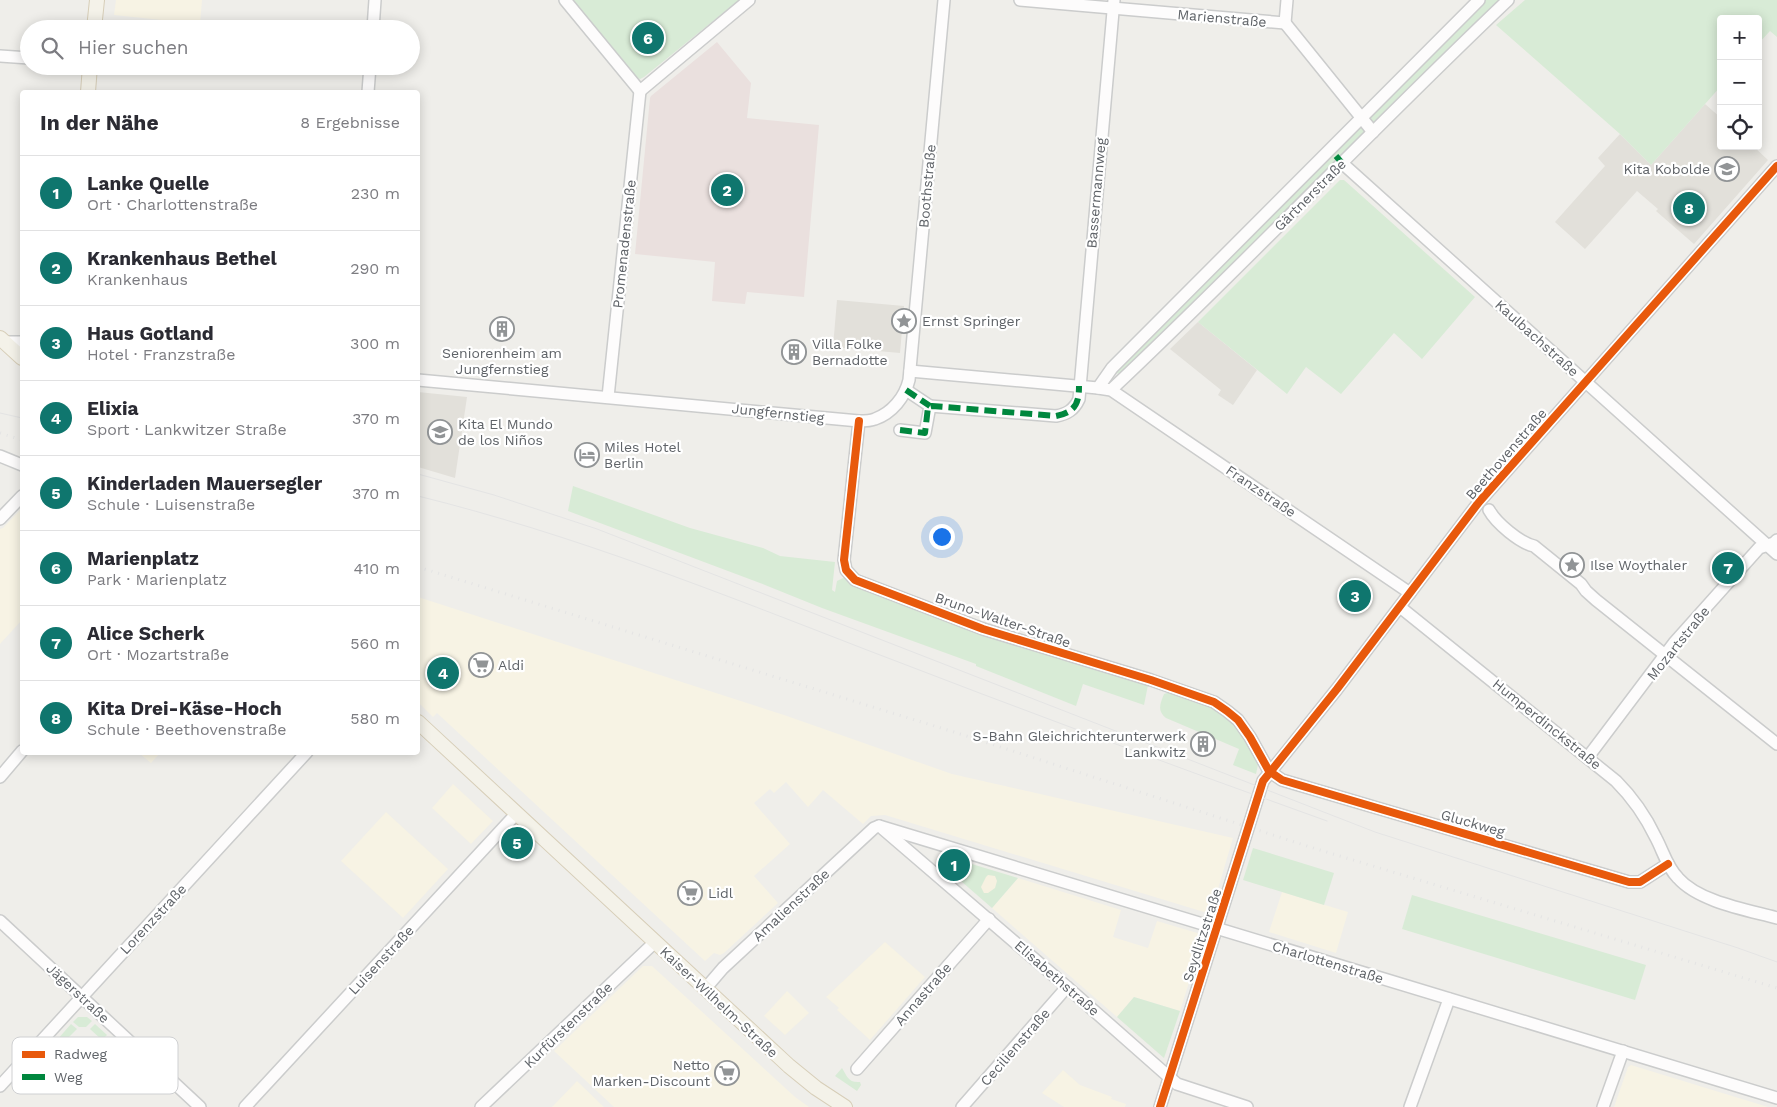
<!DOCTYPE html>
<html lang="de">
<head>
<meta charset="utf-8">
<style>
  :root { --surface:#fff; --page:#f2f2f3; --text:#2b2b33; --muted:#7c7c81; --line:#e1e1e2; --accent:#0f766e }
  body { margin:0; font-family:"Work Sans",sans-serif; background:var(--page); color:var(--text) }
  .controls { position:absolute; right:15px; top:15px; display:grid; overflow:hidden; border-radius:5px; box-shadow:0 2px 12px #0003 }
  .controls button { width:45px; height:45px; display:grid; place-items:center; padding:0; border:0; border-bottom:1px solid var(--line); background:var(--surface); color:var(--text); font:25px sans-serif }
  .you { position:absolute; left:941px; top:536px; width:18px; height:18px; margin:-12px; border:4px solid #fff; border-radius:50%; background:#1a73e8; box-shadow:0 0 0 8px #1a73e833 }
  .badge { display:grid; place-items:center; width:32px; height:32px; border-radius:50%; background:var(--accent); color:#fff; font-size:16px; font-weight:700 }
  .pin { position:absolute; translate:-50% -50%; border:2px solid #fff; box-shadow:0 1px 5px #0006 }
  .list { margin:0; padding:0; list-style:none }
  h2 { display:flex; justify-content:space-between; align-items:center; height:65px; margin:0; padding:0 20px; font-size:21px }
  h2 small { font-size:16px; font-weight:400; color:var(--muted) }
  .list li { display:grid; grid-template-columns:32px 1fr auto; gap:15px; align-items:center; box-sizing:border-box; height:75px; padding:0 20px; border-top:1px solid var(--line) }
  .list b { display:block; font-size:19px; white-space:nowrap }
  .list p { margin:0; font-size:16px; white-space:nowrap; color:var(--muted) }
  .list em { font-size:16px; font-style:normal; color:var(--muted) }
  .icon { flex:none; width:28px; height:28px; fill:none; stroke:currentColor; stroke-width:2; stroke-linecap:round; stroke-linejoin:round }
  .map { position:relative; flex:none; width:1777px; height:1107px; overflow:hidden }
  .search { position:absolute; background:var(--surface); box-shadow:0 2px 12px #0003; left:20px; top:20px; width:400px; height:55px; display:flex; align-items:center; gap:12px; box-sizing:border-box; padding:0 18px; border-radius:28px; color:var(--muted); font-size:19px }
  .panel { position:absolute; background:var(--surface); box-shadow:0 2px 12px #0003; left:20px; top:90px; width:400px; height:665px; border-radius:5px }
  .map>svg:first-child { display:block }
</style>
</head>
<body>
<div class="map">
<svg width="1777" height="1107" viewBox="0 0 1777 1107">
  <rect width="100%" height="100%" fill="#efeeea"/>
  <!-- commercial -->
  <g fill="#f7f3e4">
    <polygon points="116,0 202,0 200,24 114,15"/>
    <polygon points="22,508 22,620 0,644 0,529 3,528"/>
    <polygon points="418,597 784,715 952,774 1233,838 1212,909 1204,912 885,815 871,816 863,824 823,790 808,807 786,782 774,793 770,789 754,803 790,844 754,876 778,903 724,953 720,955 714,953 705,961 437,713 433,717 418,702"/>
    <polygon points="139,753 160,753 151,763"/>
    <polygon points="453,784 493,821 471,844 432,808"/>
    <polygon points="386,812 448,869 403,918 341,861"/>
    <polygon points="1018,878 1121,910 1113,937 1148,948 1157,921 1204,935 1180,1011 1134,997 1117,1017 992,908"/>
    <polygon points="1282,892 1348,912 1336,953 1269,932"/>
    <polygon points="885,942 925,977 870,1040 837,1010 839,1008 826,997"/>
    <polygon points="643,966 652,966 795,1097 809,1107 614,1107 554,1051"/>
    <polygon points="787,991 809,1013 785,1035 764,1016"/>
    <polygon points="1631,1065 1768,1107 1614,1107 1628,1067"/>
    <polygon points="1063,1070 1080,1085 1112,1097 1111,1099 1126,1104 1125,1107 1064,1107 1042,1093"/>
    <polygon points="577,1081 604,1107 552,1107"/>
  </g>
  <!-- education -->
  <g fill="#e2e0da">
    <polygon points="1705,104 1721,118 1721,146 1753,146 1768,160 1694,244 1656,211 1658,209 1637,191 1585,249 1555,222 1605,166 1598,158 1620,134 1651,165"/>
    <polygon points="837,300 904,306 900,353 833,347"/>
    <polygon points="1198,322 1257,370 1233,405 1218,395 1221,390 1170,349"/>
    <polygon points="418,392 467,397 455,478 418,467"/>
  </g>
  <!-- medical -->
  <polygon fill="#eae0de" points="717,42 751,83 747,118 819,125 804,297 747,292 745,304 712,301 715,262 635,254 650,98 651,96"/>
  <!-- green -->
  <g fill="#d8ebd6">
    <polygon points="572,0 739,0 644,77 640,79 635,76"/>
    <polygon points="1485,0 1502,0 1374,123 1369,117"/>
    <polygon points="1525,0 1777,0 1777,37 1770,31 1758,44 1758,19 1721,19 1721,86 1651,165 1620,134 1496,25"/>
    <polygon points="1360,125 1366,131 1127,371 1115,374 1113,371"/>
    <polygon points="1340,180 1344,180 1475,297 1422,359 1394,333 1341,394 1306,367 1287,394 1198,322"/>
    <polygon points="573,486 690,528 763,548 780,556 835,562 832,590 835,592 837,581 845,577 852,584 999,640 1148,685 1144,705 1083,684 1076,706 976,666 976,664 822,608 765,585 568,511"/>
    <path d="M 1170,692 L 1207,703 L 1236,723 L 1259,760 L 1256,774 L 1233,765 L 1239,749 L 1166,718 C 1157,711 1160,704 1164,694 Z"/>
    <polygon points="1253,848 1334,873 1324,905 1243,880"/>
    <polygon points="942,855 1018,878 992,908 938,861"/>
    <polygon points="1412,895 1646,965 1635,1000 1402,929"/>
    <polygon points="1134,997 1180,1011 1164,1058 1117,1017"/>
    <polygon points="78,1017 87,1017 92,1021 86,1027 79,1027 73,1022"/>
    <polygon points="71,1024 77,1029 62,1044 57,1040"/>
    <polygon points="95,1024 107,1035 102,1040 90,1029"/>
    <path d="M 842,1068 C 847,1076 848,1083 860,1082 L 861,1085 L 857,1091 L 835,1076 Z"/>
  </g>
  <!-- sand -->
  <polygon fill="#f6f1e1" points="988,875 995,876 997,881 995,888 988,893 984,893 981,887 986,877"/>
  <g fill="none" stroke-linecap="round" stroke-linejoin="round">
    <defs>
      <g id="minor">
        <polyline points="565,0 640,91"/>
        <polyline points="1020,0 1285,23"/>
        <polyline points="1285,23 1373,132"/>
        <polyline points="1285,23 1287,0"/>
        <polyline points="373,29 375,0"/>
        <polyline points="0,56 29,58"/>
        <polyline points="640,91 749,0"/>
        <polyline points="368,92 370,66"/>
        <polyline points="1342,163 1777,554"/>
        <polyline points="4,342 22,342"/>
        <polyline points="910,371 1098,388 1111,390 1410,593"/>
        <path d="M 418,380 L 859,421 C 864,421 870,421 875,419 C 892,413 905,397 909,380 L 944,0"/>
        <polyline points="1098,388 1112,368 1479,0"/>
        <polyline points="906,390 930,406"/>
        <path d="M 1111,390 C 1246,263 1373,128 1508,0"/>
        <polyline points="608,397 640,91"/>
        <polyline points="859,421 844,560 846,570 855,580 983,629 1151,680 1214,702 1227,711 1238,720 1250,737 1269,771 1282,780 1629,882 1640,882 1668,864"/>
        <path d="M 900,430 L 925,433 L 930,406 L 1056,416 C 1067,414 1074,410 1079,399 L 1114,0"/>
        <polyline points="0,456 22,465"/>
        <path d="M 1489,510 C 1496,523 1520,543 1534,546 L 1581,584 L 1586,591 L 1596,600 L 1777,744"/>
        <polyline points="0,519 22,496"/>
        <path d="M 1400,607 L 1616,781 C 1633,798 1646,817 1656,838 C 1663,851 1667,867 1678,878 C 1699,902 1748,910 1777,918"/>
        <polyline points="1588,757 1674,643 1759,548 1774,543 1777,540"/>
        <polyline points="0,777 22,751"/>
        <polyline points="879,826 1777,1098"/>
        <polyline points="883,829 1067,987 1177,1084 1247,1107"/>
        <polyline points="0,921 200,1107"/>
        <polyline points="705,989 723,968 874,828 879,826"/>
        <polyline points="857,1069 989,919"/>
        <polyline points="0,1086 307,752"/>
        <polyline points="245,1107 516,814"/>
        <polyline points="481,1107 655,942"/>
        <polyline points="962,1107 1067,987"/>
        <polyline points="1160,1107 1263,781 1337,689 1479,502 1777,166"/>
        <polyline points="1410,1107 1449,999"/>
        <polyline points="1603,1107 1623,1051"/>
      </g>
      <g id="major">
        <polyline points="94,29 97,0"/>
        <polyline points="88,92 90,66"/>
        <polyline points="0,338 22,358"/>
        <polyline points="418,722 789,1066 816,1088 845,1107"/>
      </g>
    </defs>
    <!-- minor casing -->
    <use href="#minor" stroke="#cbcccc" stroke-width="14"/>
    <!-- major casing -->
    <use href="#major" stroke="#d7ceb8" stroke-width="16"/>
    <!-- minor -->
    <use href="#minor" stroke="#fdfcfc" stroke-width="11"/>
    <!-- major -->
    <use href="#major" stroke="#f4f2e9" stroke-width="14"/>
    <!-- tram -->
    <g stroke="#e4e4e4" stroke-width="1">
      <polyline points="0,413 22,418"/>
      <polyline points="418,474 494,495 597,529 1375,832 1738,948 1777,962"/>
      <path d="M 418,496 C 572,534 720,593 867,650 C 1020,709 1173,766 1327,821"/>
    </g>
    <!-- rail -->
    <g stroke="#e4e4e4" stroke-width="3" stroke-dasharray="1 6" stroke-linecap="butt">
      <polyline points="0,433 22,440"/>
      <polyline points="418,567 954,732 1310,847 1777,988"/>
    </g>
    <!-- quiet -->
    <g stroke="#00873e" stroke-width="6" stroke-dasharray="12 6" stroke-linecap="butt">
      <polyline points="1336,156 1342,163"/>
      <polyline points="906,390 930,406"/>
      <path d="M 900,430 L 925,433 L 928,407 L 932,406 L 1056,416 C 1075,412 1079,404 1079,386"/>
    </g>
    <defs>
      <g id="cycleway">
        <polyline points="859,421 844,560 846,570 855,580 983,629 1151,680 1214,702 1227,711 1238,720 1250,737 1269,771 1282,780 1629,882 1640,882 1668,864"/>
        <polyline points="1160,1107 1263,781 1337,689 1479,502 1777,166"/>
      </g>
    </defs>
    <!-- cycleway casing -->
    <use href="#cycleway" stroke="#fff" stroke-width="11"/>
    <!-- cycleway -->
    <use href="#cycleway" stroke="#e8590c" stroke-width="8"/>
  </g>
  <!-- icons -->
  <defs>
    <symbol id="school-ring" viewBox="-11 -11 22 22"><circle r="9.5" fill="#fff" stroke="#919496" stroke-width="1.5"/><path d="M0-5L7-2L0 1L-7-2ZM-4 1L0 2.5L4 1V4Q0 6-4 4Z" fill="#919496"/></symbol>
    <symbol id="sight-ring" viewBox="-11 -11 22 22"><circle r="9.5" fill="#fff" stroke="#919496" stroke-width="1.5"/><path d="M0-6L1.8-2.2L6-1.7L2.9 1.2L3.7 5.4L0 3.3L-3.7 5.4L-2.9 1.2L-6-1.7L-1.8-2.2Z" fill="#919496"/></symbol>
    <symbol id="building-ring" viewBox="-11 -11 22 22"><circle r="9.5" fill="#fff" stroke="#919496" stroke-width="1.5"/><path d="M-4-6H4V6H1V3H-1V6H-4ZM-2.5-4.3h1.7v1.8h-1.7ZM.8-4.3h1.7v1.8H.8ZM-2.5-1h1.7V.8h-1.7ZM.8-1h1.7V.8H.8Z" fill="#919496"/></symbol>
    <symbol id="hotel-ring" viewBox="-11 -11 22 22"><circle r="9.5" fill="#fff" stroke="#919496" stroke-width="1.5"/><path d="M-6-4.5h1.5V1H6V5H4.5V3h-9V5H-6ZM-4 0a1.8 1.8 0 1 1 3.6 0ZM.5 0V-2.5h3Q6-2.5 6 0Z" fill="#919496"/></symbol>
    <symbol id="supermarket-ring" viewBox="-11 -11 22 22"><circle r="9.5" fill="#fff" stroke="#919496" stroke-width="1.5"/><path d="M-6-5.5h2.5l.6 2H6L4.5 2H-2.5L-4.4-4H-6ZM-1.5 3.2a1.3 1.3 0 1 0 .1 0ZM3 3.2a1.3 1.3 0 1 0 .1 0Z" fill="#919496"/></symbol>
  </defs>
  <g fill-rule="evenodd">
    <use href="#school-ring" x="1713" y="155" width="28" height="28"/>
    <use href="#sight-ring" x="890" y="307" width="28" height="28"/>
    <use href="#building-ring" x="488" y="315" width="28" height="28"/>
    <use href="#building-ring" x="780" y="338" width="28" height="28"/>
    <use href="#school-ring" x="426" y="418" width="28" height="28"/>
    <use href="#hotel-ring" x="573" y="441" width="28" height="28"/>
    <use href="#sight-ring" x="1558" y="551" width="28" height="28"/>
    <use href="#supermarket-ring" x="467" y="651" width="28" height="28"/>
    <use href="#building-ring" x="1189" y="730" width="28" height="28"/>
    <use href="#supermarket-ring" x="676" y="879" width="28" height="28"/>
    <use href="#supermarket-ring" x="713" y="1059" width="28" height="28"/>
  </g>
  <g text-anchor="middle" stroke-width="4.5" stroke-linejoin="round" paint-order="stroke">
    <!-- street labels -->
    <g font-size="14" fill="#5f6368" stroke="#fff">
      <text transform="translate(1222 18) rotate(5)" y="5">Marienstraße</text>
      <text transform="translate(927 186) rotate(-85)" y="5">Boothstraße</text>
      <text transform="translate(1096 193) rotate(-85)" y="5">Bassermannweg</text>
      <text transform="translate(1310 195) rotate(-45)" y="5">Gärtnerstraße</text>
      <text transform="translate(624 244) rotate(-84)" y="5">Promenadenstraße</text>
      <text transform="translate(1537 338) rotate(42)" y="5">Kaulbachstraße</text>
      <text transform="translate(778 413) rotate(6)" y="5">Jungfernstieg</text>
      <text transform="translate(1506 454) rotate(-49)" y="5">Beethovenstraße</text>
      <text transform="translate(1261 491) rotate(34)" y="5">Franzstraße</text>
      <text transform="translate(1003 620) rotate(19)" y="5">Bruno-Walter-Straße</text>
      <text transform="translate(1678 643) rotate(-51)" y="5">Mozartstraße</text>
      <text transform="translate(1547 724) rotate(39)" y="5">Humperdinckstraße</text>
      <text transform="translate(1473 823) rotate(16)" y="5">Gluckweg</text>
      <text transform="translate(791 905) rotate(-43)" y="5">Amalienstraße</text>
      <text transform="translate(153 919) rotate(-47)" y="5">Lorenzstraße</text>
      <text transform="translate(1202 935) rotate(-72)" y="5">Seydlitzstraße</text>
      <text transform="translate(381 960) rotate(-47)" y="5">Luisenstraße</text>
      <text transform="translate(1328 962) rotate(17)" y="5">Charlottenstraße</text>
      <text transform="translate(1057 978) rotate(41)" y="5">Elisabethstraße</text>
      <text transform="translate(78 993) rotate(43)" y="5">Jägerstraße</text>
      <text transform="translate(923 994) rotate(-49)" y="5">Annastraße</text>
      <text transform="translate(719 1002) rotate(43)" y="5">Kaiser-Wilhelm-Straße</text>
      <text transform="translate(568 1025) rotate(-44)" y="5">Kurfürstenstraße</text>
      <text transform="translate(1015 1047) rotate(-49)" y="5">Cecilienstraße</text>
    </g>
    <!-- poi labels -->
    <g font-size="14" fill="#5f6368" stroke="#fff" text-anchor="start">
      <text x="1710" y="174" text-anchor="end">Kita Kobolde</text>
      <text x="922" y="326">Ernst Springer</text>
      <text x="812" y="349">Villa Folke<tspan x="812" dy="16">Bernadotte</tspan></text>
      <text x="502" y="358" text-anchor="middle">Seniorenheim am<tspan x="502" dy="16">Jungfernstieg</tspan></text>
      <text x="458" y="429">Kita El Mundo<tspan x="458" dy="16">de los Niños</tspan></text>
      <text x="604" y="452">Miles Hotel<tspan x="604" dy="16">Berlin</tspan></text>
      <text x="1590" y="570">Ilse Woythaler</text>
      <text x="498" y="670">Aldi</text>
      <text x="1186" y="741" text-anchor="end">S-Bahn Gleichrichterunterwerk<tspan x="1186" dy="16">Lankwitz</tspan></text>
      <text x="708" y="898">Lidl</text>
      <text x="710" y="1070" text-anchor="end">Netto<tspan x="710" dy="16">Marken-Discount</tspan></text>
    </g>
  </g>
  <!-- legend -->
  <rect x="12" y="1037" width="166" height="57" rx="8" fill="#fff" stroke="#cfd0d2" stroke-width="1"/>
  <rect x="22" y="1051" width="23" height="7" fill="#e8590c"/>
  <rect x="22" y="1074" width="23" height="6" fill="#00873e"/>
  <g font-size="14" fill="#5f6368">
    <text x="54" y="1059">Radweg</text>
    <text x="54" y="1082">Weg</text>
  </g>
</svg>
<div class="controls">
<button>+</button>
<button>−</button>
<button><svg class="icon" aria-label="locate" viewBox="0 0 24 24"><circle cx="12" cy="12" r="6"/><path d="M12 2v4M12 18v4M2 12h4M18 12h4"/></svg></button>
</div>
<div class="you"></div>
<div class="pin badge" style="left:954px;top:865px">1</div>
<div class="pin badge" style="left:727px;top:190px">2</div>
<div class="pin badge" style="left:1355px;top:596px">3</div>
<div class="pin badge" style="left:443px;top:673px">4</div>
<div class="pin badge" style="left:517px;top:843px">5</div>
<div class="pin badge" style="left:648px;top:38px">6</div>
<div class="pin badge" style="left:1728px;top:568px">7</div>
<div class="pin badge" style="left:1689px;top:208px">8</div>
<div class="search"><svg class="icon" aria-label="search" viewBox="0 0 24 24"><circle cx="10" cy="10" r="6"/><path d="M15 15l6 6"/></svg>Hier suchen</div>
<section class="panel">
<h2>In der Nähe<small>8 Ergebnisse</small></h2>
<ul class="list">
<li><span class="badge">1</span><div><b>Lanke Quelle</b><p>Ort · Charlottenstraße</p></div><em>230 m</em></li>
<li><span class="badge">2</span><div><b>Krankenhaus Bethel</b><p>Krankenhaus</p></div><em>290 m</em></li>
<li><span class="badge">3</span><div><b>Haus Gotland</b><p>Hotel · Franzstraße</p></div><em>300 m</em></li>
<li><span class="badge">4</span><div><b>Elixia</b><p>Sport · Lankwitzer Straße</p></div><em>370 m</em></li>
<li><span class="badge">5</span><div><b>Kinderladen Mauersegler</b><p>Schule · Luisenstraße</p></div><em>370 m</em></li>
<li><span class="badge">6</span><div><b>Marienplatz</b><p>Park · Marienplatz</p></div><em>410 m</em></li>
<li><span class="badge">7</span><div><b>Alice Scherk</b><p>Ort · Mozartstraße</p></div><em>560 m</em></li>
<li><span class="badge">8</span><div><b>Kita Drei-Käse-Hoch</b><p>Schule · Beethovenstraße</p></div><em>580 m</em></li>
</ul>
</section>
</div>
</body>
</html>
